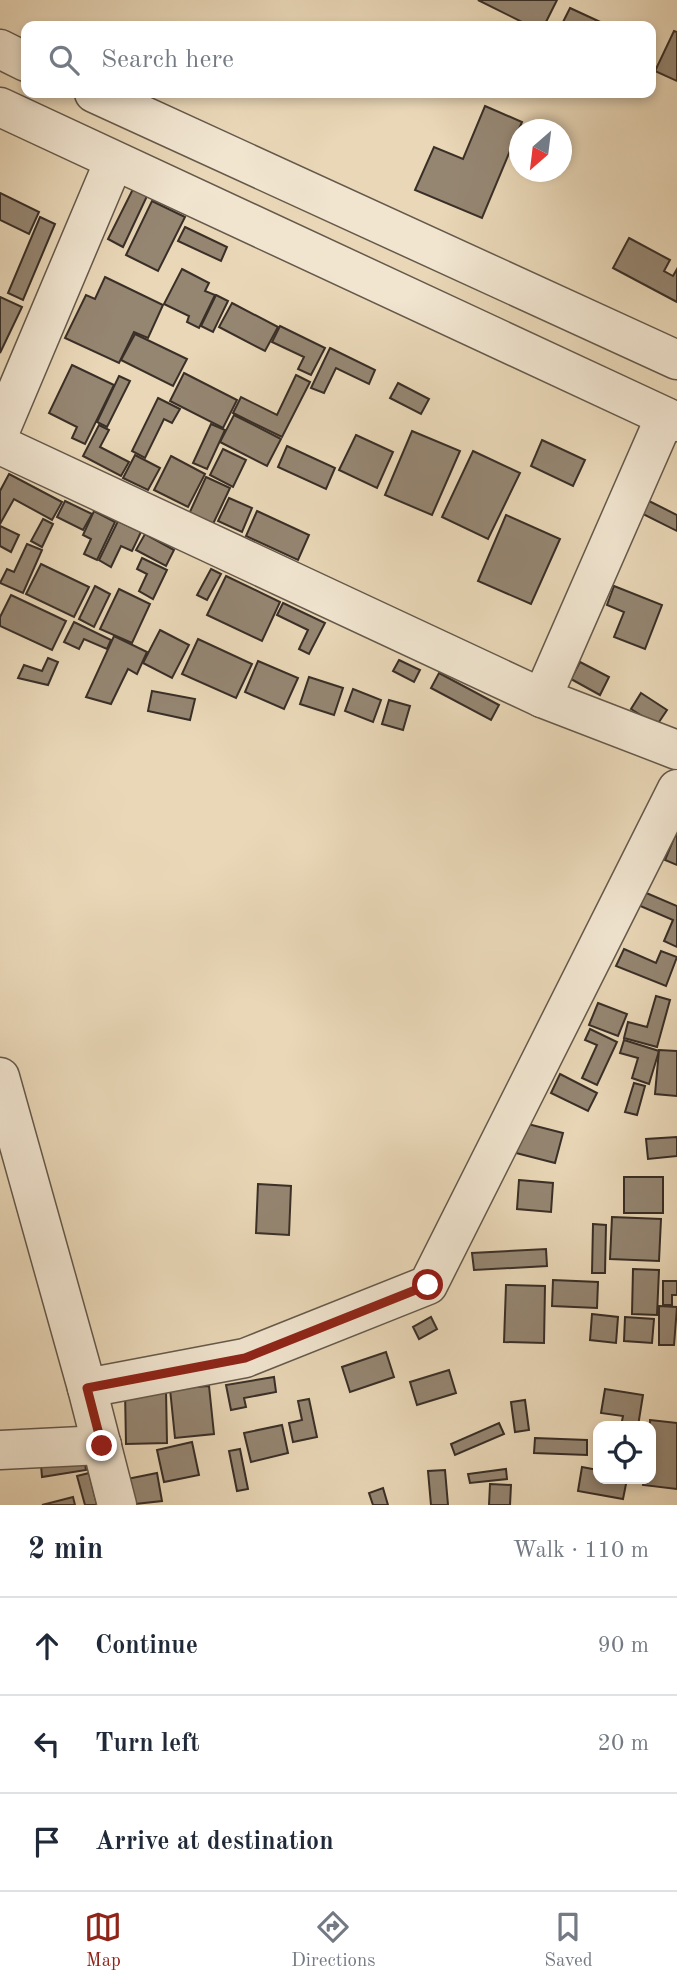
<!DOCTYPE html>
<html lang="en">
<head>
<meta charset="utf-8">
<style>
  :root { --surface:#fff; --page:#f6f6f7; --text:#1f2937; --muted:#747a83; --line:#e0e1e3; --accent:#8f2418 }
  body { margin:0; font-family:"Old Standard TT",serif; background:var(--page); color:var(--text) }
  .controls { position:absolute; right:21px; bottom:21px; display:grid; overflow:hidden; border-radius:14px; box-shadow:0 4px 10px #0003 }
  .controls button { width:63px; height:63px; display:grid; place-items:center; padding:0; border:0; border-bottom:2px solid var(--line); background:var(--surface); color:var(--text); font:35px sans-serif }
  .compass { position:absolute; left:509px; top:119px; width:63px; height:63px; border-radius:50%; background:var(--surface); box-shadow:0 4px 10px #0003; rotate:208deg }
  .stop { position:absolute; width:21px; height:21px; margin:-16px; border:5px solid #8f2418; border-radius:50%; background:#fff }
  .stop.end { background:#8f2418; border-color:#fff; box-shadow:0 2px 7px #0008 }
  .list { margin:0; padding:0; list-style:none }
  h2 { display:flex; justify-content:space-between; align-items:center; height:91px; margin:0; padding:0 28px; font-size:30px }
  h2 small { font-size:23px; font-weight:400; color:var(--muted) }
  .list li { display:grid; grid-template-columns:46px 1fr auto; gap:21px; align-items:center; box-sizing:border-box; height:98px; padding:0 28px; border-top:2px solid var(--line) }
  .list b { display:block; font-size:26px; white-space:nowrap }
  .list em { font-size:23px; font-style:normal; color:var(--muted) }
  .icon { flex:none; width:38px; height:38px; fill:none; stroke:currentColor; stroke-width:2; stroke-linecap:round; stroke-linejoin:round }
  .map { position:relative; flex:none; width:677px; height:1505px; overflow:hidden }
  .search { position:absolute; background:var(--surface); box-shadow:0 4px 10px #0003; left:21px; right:21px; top:21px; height:77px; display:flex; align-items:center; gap:18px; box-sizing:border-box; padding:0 24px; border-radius:14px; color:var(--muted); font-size:26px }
  .sheet { height:385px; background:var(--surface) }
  nav { display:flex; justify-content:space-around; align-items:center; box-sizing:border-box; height:98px; border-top:2px solid var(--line); background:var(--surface); font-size:19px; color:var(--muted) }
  nav a { display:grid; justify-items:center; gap:4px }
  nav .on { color:var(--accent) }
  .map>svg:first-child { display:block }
</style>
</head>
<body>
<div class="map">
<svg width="677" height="1505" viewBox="0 0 677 1505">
  <rect width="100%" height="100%" fill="#e9d7b7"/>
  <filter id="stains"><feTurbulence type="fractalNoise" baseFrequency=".00286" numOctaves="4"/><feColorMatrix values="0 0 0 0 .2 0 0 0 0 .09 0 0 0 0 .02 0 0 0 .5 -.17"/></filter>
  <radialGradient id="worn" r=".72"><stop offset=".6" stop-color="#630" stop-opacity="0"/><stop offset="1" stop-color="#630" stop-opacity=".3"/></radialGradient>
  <!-- building -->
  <g fill="#958672" stroke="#392f27" stroke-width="2">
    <polygon points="478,0 557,0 544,26 530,26"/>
    <polygon points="570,8 609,26 561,26"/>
    <polygon points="674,31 677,32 677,81 655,71"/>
    <polygon points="485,106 522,122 482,218 415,190 434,147 463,159"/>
    <polygon points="134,187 148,194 123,247 108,239"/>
    <polygon points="0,193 39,212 29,234 0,220"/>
    <polygon points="152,201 185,217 158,271 126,255"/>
    <polygon points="40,217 55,224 23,300 8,293"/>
    <polygon points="185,227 227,247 221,261 178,241"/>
    <polygon points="629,238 670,260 664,271 673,276 677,269 677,302 613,268"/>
    <polygon points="182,269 209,283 205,291 215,295 199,328 187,322 189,316 164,304"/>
    <polygon points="105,277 163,305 148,338 134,332 119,363 65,338 86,295 95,299"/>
    <polygon points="216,295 228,301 213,332 201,326"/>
    <polygon points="0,297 22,307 0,353"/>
    <polygon points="232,303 278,327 265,351 219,327"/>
    <polygon points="280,326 325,348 311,375 298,369 304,357 272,342"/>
    <polygon points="135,334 187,359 173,386 121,360"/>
    <polygon points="330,348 375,370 369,384 336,368 324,393 311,388"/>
    <polygon points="72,365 114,385 85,444 72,438 77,427 49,413"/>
    <polygon points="184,373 237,400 223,428 170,401"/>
    <polygon points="296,375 310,382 282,437 233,413 241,397 277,415"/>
    <polygon points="119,376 130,381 107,427 97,422"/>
    <polygon points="398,383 429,399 421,414 390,398"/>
    <polygon points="158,398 180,409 172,423 164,419 145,458 132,451"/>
    <polygon points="234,415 281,439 267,466 220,442"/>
    <polygon points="211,424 225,430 207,469 193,463"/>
    <polygon points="99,425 109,430 100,447 129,462 121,476 83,456"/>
    <polygon points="412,431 460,451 432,515 385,495"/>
    <polygon points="356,435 393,452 377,488 339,470"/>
    <polygon points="542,440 585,460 573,486 531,466"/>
    <polygon points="287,446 335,468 326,489 278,467"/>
    <polygon points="223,449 246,460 233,487 210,475"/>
    <polygon points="473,451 520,473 488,539 442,517"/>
    <polygon points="135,455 160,468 148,490 123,478"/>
    <polygon points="171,456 205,474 188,507 154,490"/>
    <polygon points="9,474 62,502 52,520 14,499 0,524 0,491"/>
    <polygon points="206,477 230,488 213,524 189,514"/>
    <polygon points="229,498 252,508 242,532 218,521"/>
    <polygon points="643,498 677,515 677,531 637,511"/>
    <polygon points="65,501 92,514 83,530 57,517"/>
    <polygon points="94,511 115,522 97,560 84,554 91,539 83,535"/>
    <polygon points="257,511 309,535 298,560 246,536"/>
    <polygon points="506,515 560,539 531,604 478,581"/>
    <polygon points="43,519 53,524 42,547 31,541"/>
    <polygon points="118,521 141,532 132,551 121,546 111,567 99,560"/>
    <polygon points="0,526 19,535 11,552 0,546"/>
    <polygon points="145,534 174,550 166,566 136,550"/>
    <polygon points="27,544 42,550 23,593 0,583 7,569 14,572"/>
    <polygon points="142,558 167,570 153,599 139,591 147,574 137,569"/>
    <polygon points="41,564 89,587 74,617 26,594"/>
    <polygon points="211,569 221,574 207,600 197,595"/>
    <polygon points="226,576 280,602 262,641 207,615"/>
    <polygon points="95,586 110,594 94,627 79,619"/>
    <polygon points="614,586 662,605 645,649 614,637 624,612 607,605"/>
    <polygon points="119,589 150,604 132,643 100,629"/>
    <polygon points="11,595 66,621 52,650 0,626 0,617"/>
    <polygon points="283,603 325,623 309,654 299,649 308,630 277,615"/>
    <polygon points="74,622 111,640 107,649 84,639 79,649 64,642"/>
    <polygon points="160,630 189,645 172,678 143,663"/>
    <polygon points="114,636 147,652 137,674 128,669 111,704 86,697"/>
    <polygon points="198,639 252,664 236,698 182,674"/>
    <polygon points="48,658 58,662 48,685 18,678 24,665 42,671"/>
    <polygon points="399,660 420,670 414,682 393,671"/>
    <polygon points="258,661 298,678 284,709 245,692"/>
    <polygon points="580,662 609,677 600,695 571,679"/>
    <polygon points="439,673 499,705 491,720 431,688"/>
    <polygon points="309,677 343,688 334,715 300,704"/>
    <polygon points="353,689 381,700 373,722 345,711"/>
    <polygon points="152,691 195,699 190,720 148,711"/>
    <polygon points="641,693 667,710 657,725 631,709"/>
    <polygon points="389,700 410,706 403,730 382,724"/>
    <polygon points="677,831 677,865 665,860"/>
    <polygon points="644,892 677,906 677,947 664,941 673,920 638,905"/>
    <polygon points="624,949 656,963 661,951 677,957 666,986 616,966"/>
    <polygon points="656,996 670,1000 657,1047 624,1038 628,1022 647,1027"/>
    <polygon points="598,1003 627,1014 618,1036 589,1025"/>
    <polygon points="590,1029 617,1042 597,1085 582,1078 597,1045 585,1040"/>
    <polygon points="624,1040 659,1051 649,1084 632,1078 638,1058 620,1053"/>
    <polygon points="659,1050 677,1051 677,1096 655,1094"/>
    <polygon points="560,1074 597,1093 588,1111 551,1093"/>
    <polygon points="634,1083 645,1086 637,1115 625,1112"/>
    <polygon points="524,1123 563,1133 555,1163 516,1153"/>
    <polygon points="677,1137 677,1156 648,1159 646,1139"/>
    <rect x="624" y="1177" width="39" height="36"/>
    <polygon points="519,1180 553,1183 551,1212 517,1209"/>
    <polygon points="258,1184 291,1186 289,1235 256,1233"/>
    <polygon points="612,1217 661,1219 659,1261 610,1259"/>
    <polygon points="593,1224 606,1225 605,1273 592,1273"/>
    <polygon points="546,1249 547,1266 474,1270 472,1253"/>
    <polygon points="633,1269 659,1270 657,1315 632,1314"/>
    <polygon points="553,1280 598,1282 597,1308 552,1306"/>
    <polygon points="663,1281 677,1281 677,1295 672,1295 672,1305 663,1305"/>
    <polygon points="506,1285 545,1286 544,1343 504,1342"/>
    <polygon points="659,1306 677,1307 674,1345 659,1345"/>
    <polygon points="592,1314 618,1317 616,1343 590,1340"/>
    <polygon points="431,1317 437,1329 419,1339 413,1327"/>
    <polygon points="625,1317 654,1319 652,1343 624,1341"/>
    <polygon points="386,1352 394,1377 350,1392 342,1367"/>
    <polygon points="449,1370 456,1393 417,1405 410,1382"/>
    <polygon points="274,1377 276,1392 244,1398 246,1407 231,1410 226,1385"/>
    <polygon points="209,1386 214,1434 175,1438 170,1389"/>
    <polygon points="605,1389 643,1395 638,1426 621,1426 623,1416 601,1413"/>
    <polygon points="166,1390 167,1443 126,1444 125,1391"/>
    <polygon points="309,1399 317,1437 293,1442 289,1423 302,1420 298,1401"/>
    <polygon points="525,1400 529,1430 515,1432 511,1402"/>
    <polygon points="650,1420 677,1423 677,1489 643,1485 644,1479 651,1479"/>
    <polygon points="499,1423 504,1434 455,1455 451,1444"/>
    <polygon points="282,1425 288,1453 251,1462 244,1433"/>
    <polygon points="535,1438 587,1440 587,1455 534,1453"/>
    <polygon points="192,1442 199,1475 164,1482 157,1450"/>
    <polygon points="240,1449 248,1489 237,1491 229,1451"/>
    <polygon points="84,1458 86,1470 42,1477 41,1465"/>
    <polygon points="582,1467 598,1470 598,1479 627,1479 623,1499 578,1491"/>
    <polygon points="506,1469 507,1479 470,1483 468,1474"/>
    <polygon points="445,1470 448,1505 431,1505 428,1471"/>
    <polygon points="89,1473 97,1505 85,1505 77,1476"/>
    <polygon points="157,1473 162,1501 126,1505 122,1480"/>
    <polygon points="490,1484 511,1485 510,1505 489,1505"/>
    <polygon points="383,1488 388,1505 373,1505 369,1493"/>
    <polygon points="73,1497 75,1505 42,1505"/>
  </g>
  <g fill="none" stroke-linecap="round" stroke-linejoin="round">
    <defs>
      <g id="minor">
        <polyline points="0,49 26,62"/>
        <polyline points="94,93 677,360"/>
        <polyline points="0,107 677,422"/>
        <polyline points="0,431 114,161"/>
        <polyline points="0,445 542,698 677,750"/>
        <polyline points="542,698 665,417"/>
        <polyline points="0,1077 87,1388 117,1505"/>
        <polyline points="87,1388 245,1358 428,1285 677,789"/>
        <polyline points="0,1450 102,1445"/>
      </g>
    </defs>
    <!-- minor casing -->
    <use href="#minor" stroke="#65594b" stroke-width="41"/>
    <!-- minor -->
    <use href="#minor" stroke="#f1e5d0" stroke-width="38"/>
  </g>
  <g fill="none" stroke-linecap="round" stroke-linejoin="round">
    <!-- route -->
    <polyline stroke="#8f2418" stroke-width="9" points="102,1446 87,1388 245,1358 428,1285"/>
  </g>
  <rect width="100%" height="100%" filter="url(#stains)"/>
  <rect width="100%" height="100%" fill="url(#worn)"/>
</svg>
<div class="controls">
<button><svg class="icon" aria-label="locate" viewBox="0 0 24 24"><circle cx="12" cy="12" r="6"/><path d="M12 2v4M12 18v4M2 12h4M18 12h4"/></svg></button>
</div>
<svg class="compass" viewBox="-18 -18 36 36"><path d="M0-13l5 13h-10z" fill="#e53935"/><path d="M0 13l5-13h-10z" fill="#747a83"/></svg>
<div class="stop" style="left:428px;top:1285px"></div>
<div class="stop end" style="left:102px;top:1446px"></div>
<div class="search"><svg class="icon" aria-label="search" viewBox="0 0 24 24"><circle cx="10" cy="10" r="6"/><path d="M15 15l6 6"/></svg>Search here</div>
</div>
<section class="sheet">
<h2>2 min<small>Walk · 110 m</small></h2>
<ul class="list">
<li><svg class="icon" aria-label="ahead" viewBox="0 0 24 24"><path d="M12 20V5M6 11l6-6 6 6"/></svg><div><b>Continue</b></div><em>90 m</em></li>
<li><svg class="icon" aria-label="left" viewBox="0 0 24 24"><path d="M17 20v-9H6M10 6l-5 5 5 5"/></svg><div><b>Turn left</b></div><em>20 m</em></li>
<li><svg class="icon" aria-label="arrive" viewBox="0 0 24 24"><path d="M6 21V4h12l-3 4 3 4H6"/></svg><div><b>Arrive at destination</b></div></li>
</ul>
</section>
<nav>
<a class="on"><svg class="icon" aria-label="map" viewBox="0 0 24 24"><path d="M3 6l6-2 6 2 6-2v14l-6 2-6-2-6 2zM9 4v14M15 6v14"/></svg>Map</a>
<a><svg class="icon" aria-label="directions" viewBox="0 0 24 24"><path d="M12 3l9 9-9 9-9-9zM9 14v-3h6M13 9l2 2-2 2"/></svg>Directions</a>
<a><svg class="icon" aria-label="saved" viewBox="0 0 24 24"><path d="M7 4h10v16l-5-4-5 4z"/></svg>Saved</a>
</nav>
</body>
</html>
